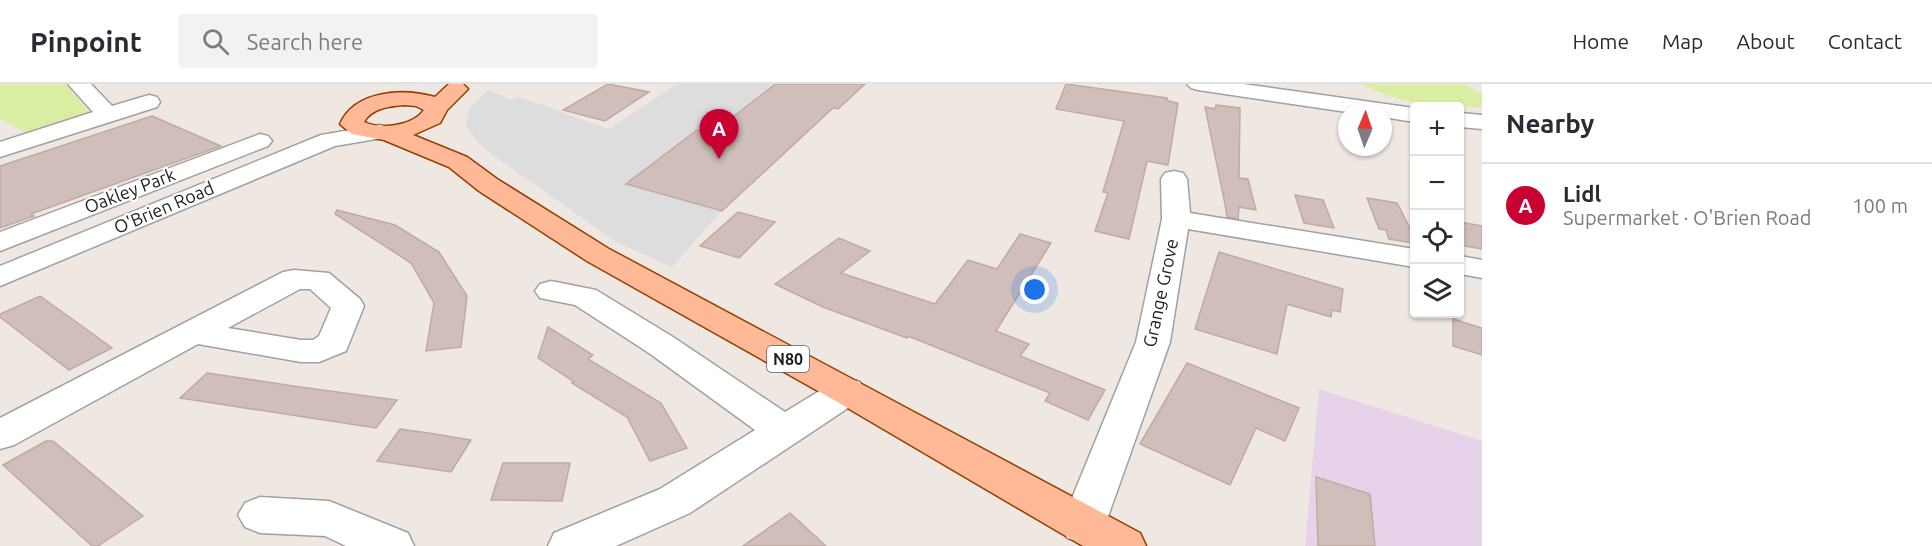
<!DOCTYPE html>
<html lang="en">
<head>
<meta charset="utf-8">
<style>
  :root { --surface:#fff; --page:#f2f2f3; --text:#2b2b33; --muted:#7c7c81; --line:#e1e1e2; --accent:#c90031 }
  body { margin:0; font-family:Ubuntu,sans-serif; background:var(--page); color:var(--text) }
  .controls { position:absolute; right:18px; top:18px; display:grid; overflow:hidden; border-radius:6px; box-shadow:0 2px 4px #0004 }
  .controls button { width:54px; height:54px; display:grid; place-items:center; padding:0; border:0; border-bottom:2px solid var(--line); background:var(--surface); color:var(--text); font:30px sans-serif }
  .compass { position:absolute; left:1338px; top:18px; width:54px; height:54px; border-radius:50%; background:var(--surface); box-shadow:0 2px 4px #0004; rotate:2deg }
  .you { position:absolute; left:1035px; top:206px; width:21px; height:21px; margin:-15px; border:4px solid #fff; border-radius:50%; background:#1a73e8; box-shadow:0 0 0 9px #1a73e833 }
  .badge { display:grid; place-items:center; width:39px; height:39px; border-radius:50%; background:var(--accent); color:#fff; font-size:20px; font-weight:700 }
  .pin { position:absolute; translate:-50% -50px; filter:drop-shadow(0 2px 3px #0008) }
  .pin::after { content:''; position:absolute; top:32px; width:21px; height:18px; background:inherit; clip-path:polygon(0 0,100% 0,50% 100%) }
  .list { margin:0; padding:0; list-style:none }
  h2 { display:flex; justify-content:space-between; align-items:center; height:78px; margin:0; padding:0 24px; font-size:26px }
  h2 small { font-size:20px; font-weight:400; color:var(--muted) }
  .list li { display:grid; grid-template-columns:39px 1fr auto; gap:18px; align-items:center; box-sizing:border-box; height:84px; padding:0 24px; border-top:2px solid var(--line) }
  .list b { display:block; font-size:22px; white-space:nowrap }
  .list p { margin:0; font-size:20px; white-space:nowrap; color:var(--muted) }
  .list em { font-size:20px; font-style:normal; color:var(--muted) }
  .icon { flex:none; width:33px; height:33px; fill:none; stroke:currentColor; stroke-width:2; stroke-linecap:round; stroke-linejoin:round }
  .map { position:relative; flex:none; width:1482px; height:462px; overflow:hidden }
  header { display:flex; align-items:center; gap:36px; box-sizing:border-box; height:84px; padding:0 30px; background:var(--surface); border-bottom:2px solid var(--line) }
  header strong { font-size:28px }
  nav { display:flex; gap:33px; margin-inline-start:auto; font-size:21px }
  .search { width:420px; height:54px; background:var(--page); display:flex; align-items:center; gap:15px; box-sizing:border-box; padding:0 21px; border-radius:6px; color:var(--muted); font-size:22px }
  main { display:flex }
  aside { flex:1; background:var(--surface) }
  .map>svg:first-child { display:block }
</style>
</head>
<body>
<header>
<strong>Pinpoint</strong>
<div class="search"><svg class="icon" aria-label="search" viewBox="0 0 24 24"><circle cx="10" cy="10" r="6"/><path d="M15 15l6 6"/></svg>Search here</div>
<nav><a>Home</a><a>Map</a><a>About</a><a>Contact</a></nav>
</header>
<main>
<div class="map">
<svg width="1482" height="462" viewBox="0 0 1482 462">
  <rect width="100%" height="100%" fill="#efe7e1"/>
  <!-- industrial -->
  <polygon fill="#e7d3e9" points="1319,305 1482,357 1482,462 1305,462"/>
  <!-- grass -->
  <g fill="#daeea3">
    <polygon points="0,0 65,0 93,32 31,51 0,35"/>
    <path d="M 1361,0 L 1463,0 L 1482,10 L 1482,21 L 1479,23 C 1431,23 1405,21 1361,0 Z"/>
  </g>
  <!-- parking -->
  <polygon fill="#ddd" points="677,0 772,0 711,50 697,47 626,100 722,127 672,183 616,158 482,63 465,41 470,23 489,6 511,16 520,13 609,45"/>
  <!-- building -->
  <g fill="#cfbeba" stroke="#c2a9a3" stroke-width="1.5">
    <polygon points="608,0 649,8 605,37 563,26"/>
    <polygon points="775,0 865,0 838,25 833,24 722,127 626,100 697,46 711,50"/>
    <polygon points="1066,0 1167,14 1168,17 1178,19 1168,81 1147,77 1129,155 1095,147 1108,109 1103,108 1124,37 1056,25"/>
    <polygon points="1216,21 1240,24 1239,94 1248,95 1256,126 1239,123 1238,135 1227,133 1225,120 1205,23 1215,25"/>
    <polygon points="152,32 221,62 31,130 34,132 0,144 0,82"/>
    <polygon points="1295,111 1323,116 1334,144 1304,139"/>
    <polygon points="1367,114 1397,119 1414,152 1414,159 1389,155 1386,146 1379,145"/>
    <polygon points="337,126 395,141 439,168 467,212 461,263 426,267 434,219 411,179 335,130"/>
    <polygon points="738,128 775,138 739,174 700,162"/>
    <polygon points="1460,138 1482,142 1482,165 1460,161"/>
    <polygon points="1020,150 1051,159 996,247 1029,260 1020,272 1105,306 1088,336 1045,317 1050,309 908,252 907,254 823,223 775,200 839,154 870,167 841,189 935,220 968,176 997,185"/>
    <polygon points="1219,168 1343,205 1340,228 1332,226 1331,233 1287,220 1277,270 1195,245"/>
    <polygon points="40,212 75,237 112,264 69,286 0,233 0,230"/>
    <polygon points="1453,235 1482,244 1482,271 1453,262"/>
    <polygon points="548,243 593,271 588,275 661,319 687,364 650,377 627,333 572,299 574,298 538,274"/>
    <polygon points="1187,279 1299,324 1285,357 1256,344 1230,401 1140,360"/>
    <polygon points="207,289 300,303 397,316 376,344 180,314"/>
    <polygon points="400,345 435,350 471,356 451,388 377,377"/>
    <polygon points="46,357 53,357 143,432 98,462 92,462 3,381"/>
    <polygon points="503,379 570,379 562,417 491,416"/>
    <polygon points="1316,393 1370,410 1375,462 1318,462"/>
    <polygon points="790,429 826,462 743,462"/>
  </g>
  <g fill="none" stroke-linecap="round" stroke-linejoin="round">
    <defs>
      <g id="minor">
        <polygon points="68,0 91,0 112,22 149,11 157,13 160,18 157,23 0,73 0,58 93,28"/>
        <polygon points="1187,0 1243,0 1414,24 1414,38 1383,33 1383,27 1347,28 1198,6 1191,4"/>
        <polygon points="1460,29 1482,31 1482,45 1460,43"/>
        <polygon points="380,41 388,43 392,48 388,53 335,62 0,202 0,182 321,51"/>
        <polygon points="260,50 268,52 272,57 268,62 0,167 0,148"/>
        <polygon points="1174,87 1183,89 1187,95 1190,129 1414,165 1414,183 1188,145 1170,258 1105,441 1099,454 1083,459 1067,454 1061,441 1136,258 1162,135 1161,95 1165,89"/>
        <polygon points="1460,172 1482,176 1482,194 1460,190"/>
        <path d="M 294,186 L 329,189 L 360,215 L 364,222 L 346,267 L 319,278 L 301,278 L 198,260 L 14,361 L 0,365 L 0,334 L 283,188 ZM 300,205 L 310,205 L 331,224 L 319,252 L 313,256 L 301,256 L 228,244 Z"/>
        <polygon points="551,197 596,206 673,253 785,328 834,298 847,294 860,298 865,307 860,316 690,429 616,462 548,462 554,449 660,405 755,346 649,269 575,221 540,214 535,207 540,200"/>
        <polygon points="260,413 329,417 408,449 414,462 346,462 325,452 260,449 245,443 238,431 245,419"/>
      </g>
      <path id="major" d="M 449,0 L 463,0 L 468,5 L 447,26 L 440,39 L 413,51 L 467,73 L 497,95 L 609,165 L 1140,449 L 1146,462 L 1083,462 L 834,316 L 587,177 L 479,107 L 449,83 L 384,56 L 352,50 L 340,40 C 355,6 403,4 435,13 ZM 405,21 L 416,22 L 424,26 C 413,42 381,46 364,38 C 372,24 390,22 405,21 Z"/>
    </defs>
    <!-- minor casing -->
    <use href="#minor" stroke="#a1a1a1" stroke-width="3"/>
    <!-- major casing -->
    <use href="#major" stroke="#954000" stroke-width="3"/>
    <!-- minor -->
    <use href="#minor" fill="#fff" fill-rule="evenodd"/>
    <!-- major -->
    <use href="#major" fill="#ffb996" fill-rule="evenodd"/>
  </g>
  <g text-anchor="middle" stroke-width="4.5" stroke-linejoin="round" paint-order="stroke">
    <!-- shield labels -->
    <rect fill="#fff" stroke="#616161" stroke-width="1.5" x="767" y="262" width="42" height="26" rx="4.5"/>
    <g font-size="16" font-weight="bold" fill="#1d1d1d">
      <text x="788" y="281">N80</text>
    </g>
    <!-- street labels -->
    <g font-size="18" fill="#1d1d1d" stroke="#fff">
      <text transform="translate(130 107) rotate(-21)" y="6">Oakley Park</text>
      <text transform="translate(164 124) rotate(-23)" y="6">O'Brien Road</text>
      <text transform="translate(1161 209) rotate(-78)" y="6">Grange Grove</text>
    </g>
  </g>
</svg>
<div class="controls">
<button>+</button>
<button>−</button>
<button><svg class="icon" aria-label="locate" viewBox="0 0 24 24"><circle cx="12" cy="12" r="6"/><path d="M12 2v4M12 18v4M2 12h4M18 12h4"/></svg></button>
<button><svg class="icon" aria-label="layers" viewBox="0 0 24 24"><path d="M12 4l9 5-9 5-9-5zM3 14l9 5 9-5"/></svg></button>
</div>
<svg class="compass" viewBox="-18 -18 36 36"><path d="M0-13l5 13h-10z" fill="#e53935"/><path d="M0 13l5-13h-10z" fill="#7c7c81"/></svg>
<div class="you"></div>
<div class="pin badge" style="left:719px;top:75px">A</div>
</div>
<aside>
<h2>Nearby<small></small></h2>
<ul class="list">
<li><span class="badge">A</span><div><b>Lidl</b><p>Supermarket · O'Brien Road</p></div><em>100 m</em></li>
</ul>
</aside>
</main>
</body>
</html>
